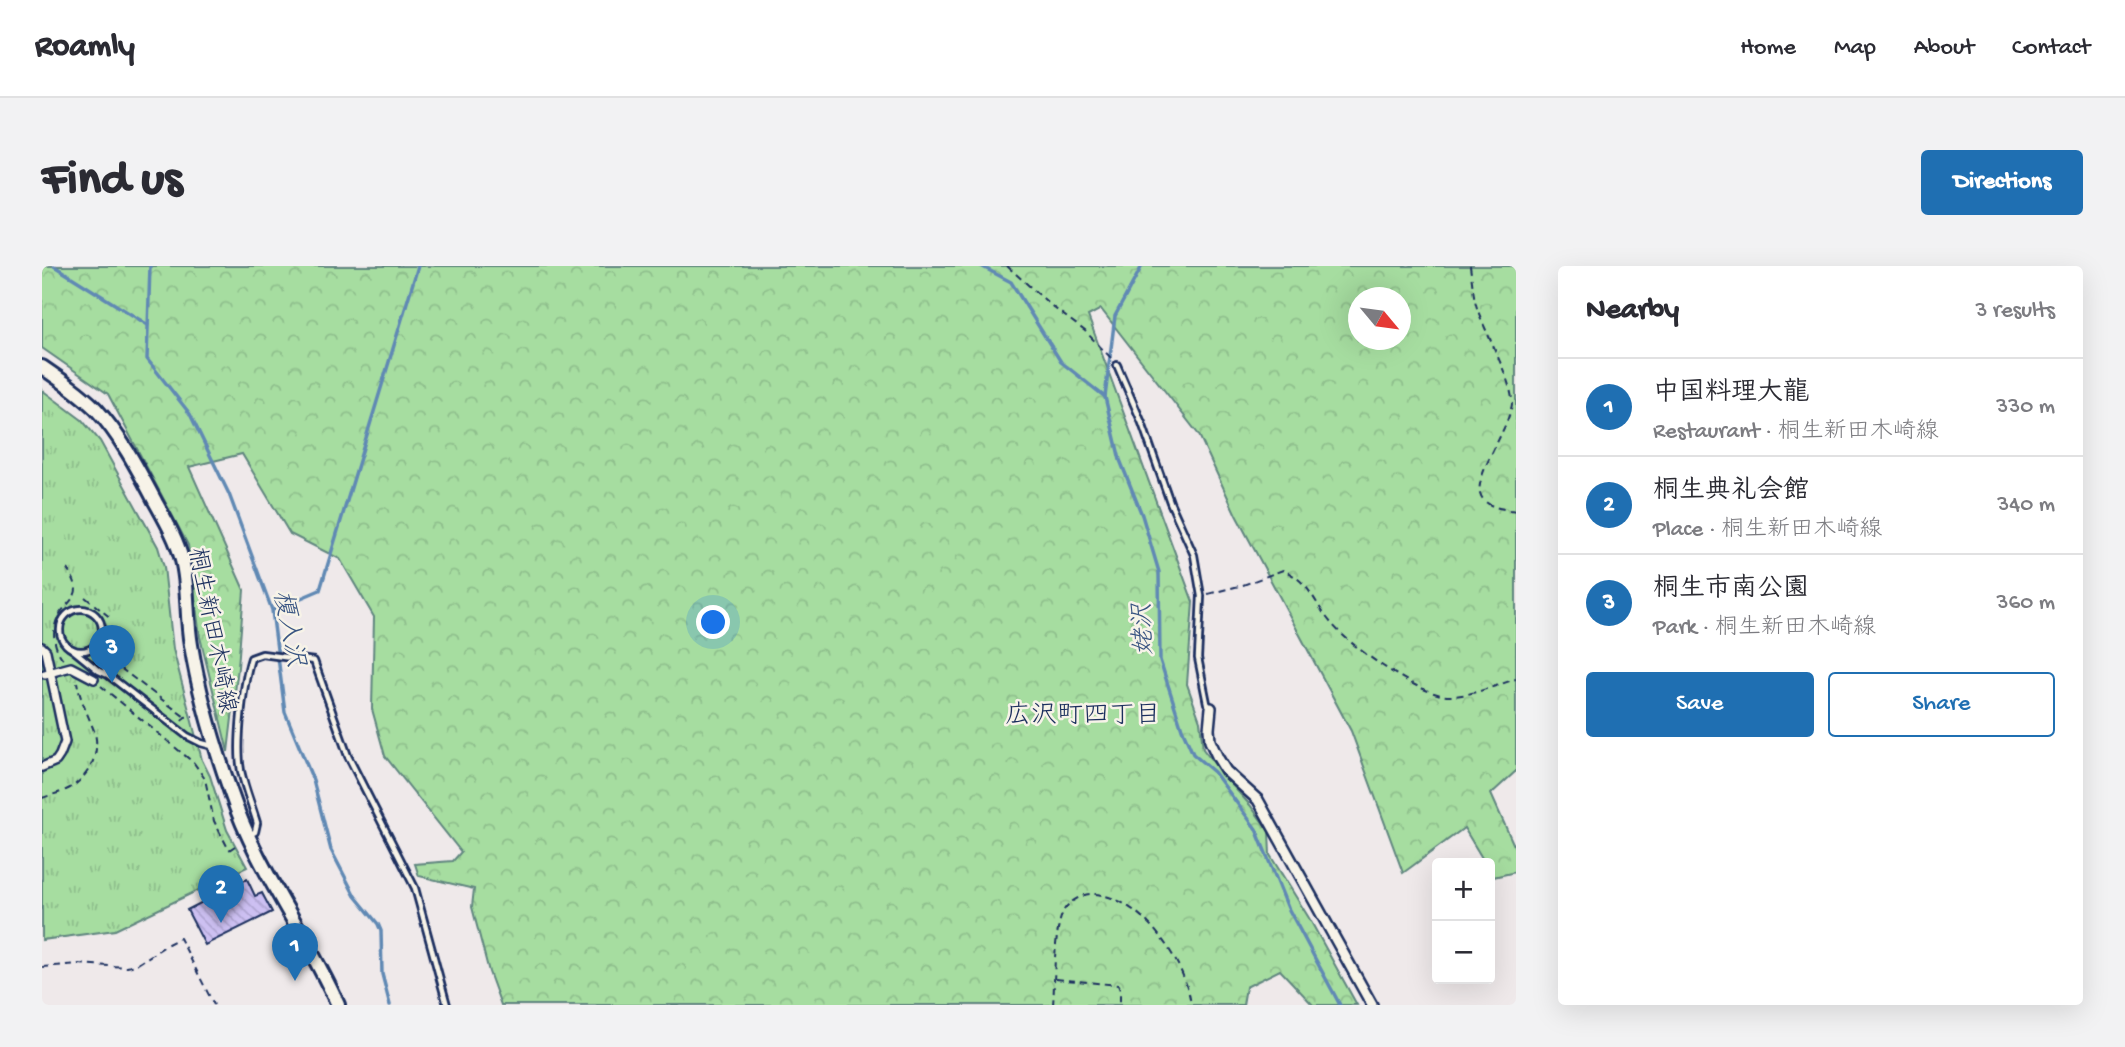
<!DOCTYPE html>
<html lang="en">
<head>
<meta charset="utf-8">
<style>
  :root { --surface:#fff; --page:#f2f2f3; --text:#2b2b33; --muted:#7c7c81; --line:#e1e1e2; --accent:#1f6fb2 }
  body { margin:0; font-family:"Gochi Hand","Klee One",sans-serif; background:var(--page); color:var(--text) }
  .controls { position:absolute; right:21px; bottom:21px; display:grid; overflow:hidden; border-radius:7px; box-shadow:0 7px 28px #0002 }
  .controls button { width:63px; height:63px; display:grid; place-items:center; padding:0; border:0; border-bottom:2px solid var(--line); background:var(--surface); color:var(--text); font:35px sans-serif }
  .compass { position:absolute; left:1306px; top:21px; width:63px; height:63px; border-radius:50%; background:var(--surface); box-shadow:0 7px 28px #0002; rotate:119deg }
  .you { position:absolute; left:672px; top:357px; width:24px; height:24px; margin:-18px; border:5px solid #fff; border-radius:50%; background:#1a73e8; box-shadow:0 0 0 10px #1a73e833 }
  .badge { display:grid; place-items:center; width:46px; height:46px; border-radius:50%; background:var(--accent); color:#fff; font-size:23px; font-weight:700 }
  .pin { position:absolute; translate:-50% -58px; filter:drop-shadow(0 2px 4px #0008) }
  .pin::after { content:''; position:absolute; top:37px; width:24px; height:21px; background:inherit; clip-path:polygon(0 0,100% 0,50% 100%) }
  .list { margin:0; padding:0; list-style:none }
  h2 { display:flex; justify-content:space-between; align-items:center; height:91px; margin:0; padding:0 28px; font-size:30px }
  h2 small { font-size:23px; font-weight:400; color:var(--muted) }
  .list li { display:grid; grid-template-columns:46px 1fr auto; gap:21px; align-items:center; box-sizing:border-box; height:98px; padding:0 28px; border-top:2px solid var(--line) }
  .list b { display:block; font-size:26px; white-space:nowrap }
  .list p { margin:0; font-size:23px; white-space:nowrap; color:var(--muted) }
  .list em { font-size:23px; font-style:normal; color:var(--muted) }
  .actions { display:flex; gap:14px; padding:21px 28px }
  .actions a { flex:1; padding:16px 0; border:2px solid var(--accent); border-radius:7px; text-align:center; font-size:24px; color:var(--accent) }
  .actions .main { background:var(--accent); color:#fff }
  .map { position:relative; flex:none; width:1474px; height:739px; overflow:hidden; border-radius:7px }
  header { display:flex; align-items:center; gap:42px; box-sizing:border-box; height:98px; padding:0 35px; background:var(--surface); border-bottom:2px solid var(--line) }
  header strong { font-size:33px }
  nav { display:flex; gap:38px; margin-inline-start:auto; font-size:24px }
  .intro { display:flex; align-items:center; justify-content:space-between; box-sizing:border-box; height:168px; padding:0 42px }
  h1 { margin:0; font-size:49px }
  .button { padding:18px 32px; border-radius:7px; background:var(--accent); color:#fff; font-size:24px; font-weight:700 }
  main { display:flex; gap:42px; padding:0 42px }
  aside { flex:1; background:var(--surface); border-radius:7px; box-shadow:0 7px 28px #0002 }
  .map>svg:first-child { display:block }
</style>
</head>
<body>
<header>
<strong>Roamly</strong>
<nav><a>Home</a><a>Map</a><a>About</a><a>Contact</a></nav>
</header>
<div class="intro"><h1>Find us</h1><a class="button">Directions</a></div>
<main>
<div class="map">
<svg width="1474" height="739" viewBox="0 0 1474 739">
  <defs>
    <pattern id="forest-crowns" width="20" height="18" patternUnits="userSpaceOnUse" patternTransform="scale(1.75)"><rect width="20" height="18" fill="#a6dda0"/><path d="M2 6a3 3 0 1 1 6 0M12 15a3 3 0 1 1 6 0" fill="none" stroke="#8ebe8c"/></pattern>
    <pattern id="park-tufts" width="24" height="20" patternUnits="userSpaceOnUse" patternTransform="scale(1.75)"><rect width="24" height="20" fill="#a6dda0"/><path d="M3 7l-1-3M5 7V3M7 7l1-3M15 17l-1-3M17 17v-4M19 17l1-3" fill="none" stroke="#8ebe8c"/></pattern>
    <pattern id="building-back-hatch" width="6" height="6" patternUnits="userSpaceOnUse" patternTransform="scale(1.75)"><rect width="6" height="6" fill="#cdc0f2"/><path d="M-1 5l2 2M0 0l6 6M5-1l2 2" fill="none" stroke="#afa5d2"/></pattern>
  </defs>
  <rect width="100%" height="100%" fill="#efe9ea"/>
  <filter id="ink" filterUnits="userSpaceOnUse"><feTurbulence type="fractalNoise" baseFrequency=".0143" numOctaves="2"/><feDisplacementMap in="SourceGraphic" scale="14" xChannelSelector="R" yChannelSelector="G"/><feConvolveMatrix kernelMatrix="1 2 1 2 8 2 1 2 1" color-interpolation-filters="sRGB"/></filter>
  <g filter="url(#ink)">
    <!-- forest -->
    <path fill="url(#forest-crowns)" stroke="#60867f" stroke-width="2" fill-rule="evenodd" d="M 0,0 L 1474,0 L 1474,505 L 1449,528 L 1474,584 L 1474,606 L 1451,611 L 1448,606 L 1448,597 L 1443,597 L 1422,562 L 1361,607 L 1309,465 L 1194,249 L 1157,169 L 1059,43 L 1046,50 L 1151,336 L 1145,418 L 1158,455 L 1161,483 L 1181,509 L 1208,539 L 1227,565 L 1228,589 L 1267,652 L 1315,739 L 1271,739 L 1238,704 L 1204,721 L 1201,739 L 459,739 L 447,706 L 430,641 L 432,623 L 377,610 L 373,598 L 411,595 L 419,586 L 343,490 L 330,443 L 332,351 L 298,293 L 248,268 L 200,188 L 147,201 L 202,324 L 196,401 L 186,486 L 158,371 L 146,279 L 66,128 L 0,82 ZM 1316,32 L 1358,32 L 1358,74 L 1316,74 Z"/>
    <!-- park -->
    <polygon fill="url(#park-tufts)" stroke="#60867f" stroke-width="2" points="0,124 40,154 58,175 116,281 122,301 131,383 160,494 168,510 185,564 205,601 73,664 0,674"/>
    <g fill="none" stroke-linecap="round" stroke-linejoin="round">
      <!-- stream -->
      <g stroke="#6189b4" stroke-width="3.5">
        <polyline points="12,0 106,59"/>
        <polyline points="108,0 105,93 148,148 187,228 230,344 243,446 271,514 289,584 313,630 336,658 339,665 340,708 348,739"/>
        <polyline points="939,0 969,16 1019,96 1063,131 1078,194 1100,249 1117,306 1118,394 1140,463 1151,488 1172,506 1214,563 1246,642 1298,739"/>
        <polyline points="1063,131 1073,50 1100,0"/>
        <polyline points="231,344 278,324 376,0"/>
      </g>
    </g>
    <!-- building -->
    <polygon fill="url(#building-back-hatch)" stroke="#1b2f5e" stroke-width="2" points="205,613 213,630 220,627 230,646 163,679 145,644"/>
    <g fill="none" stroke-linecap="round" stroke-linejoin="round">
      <defs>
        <g id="service">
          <polyline points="1075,99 1100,157 1128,236 1152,289 1159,330 1156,392 1165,437 1168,441"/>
          <circle cx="39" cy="364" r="21"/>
          <polyline points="56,378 57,392 66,408"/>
          <polyline points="30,383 57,405 66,409 145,470 159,477 170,480"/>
          <path d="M 207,569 L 213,566 L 215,557 C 210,540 203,523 199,505 C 194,479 201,418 209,392 L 220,388 L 272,395 L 306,490 L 373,622 L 405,739"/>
        </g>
        <g id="pedestrian">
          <polyline points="0,381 4,385 23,476 18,489 14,495 0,501"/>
          <polyline points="3,408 29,401 52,413"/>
        </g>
        <polyline id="minor" points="1169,442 1167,463 1168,475 1176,492 1184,505 1216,534 1330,739"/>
        <path id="secondary" d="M 0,101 C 19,114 38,127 54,143 C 79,170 97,205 114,237 C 124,255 135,274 140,294 C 147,321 144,351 149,379 C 157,428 172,479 189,527 C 214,602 264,667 296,739"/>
      </defs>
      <!-- service casing -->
      <use href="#service" stroke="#1b2f5e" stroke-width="10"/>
      <!-- pedestrian casing -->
      <use href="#pedestrian" stroke="#1b2f5e" stroke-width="12"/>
      <!-- minor casing -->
      <use href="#minor" stroke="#1b2f5e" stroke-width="14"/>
      <!-- secondary casing -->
      <use href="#secondary" stroke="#1b2f5e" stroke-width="18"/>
      <!-- path -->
      <g stroke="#1b2f5e" stroke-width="2" stroke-dasharray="7 5" stroke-linecap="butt">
        <polyline points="965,0 1012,42 1043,65 1069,92"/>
        <path d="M 1428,0 C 1430,14 1431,29 1435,42 C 1442,64 1472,118 1470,138 C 1467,162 1433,209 1438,227 C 1442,242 1462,243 1474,245"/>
        <path d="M 1166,328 L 1201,319 L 1241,304 C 1269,316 1272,338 1290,358 C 1309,381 1378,430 1407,430 C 1430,430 1452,420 1474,413"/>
        <polyline points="43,331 70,353"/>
        <polyline points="65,379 79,360"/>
        <path d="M 21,393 C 10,380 9,360 19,346 C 24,339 34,332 34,323 C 34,316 29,308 25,303"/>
        <polyline points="69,395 143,451"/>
        <polyline points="59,420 152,497 163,513 172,555 187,584 196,578"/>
        <polyline points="140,455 143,451 151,450"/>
        <path d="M 0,532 C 8,529 18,527 26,523 C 47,512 61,485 51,462 C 45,447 38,433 35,416"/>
        <polyline points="0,701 36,698 85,701 94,699 126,678 138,672 172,739"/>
        <polyline points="1014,713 1076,719 1078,724 1078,739"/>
        <path d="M 1011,739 C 1013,715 1011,664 1022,644 C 1027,636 1040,628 1049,628 C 1097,628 1144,695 1149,739"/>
      </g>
      <!-- service -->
      <use href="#service" stroke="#f7f3e8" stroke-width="4.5"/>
      <!-- pedestrian -->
      <use href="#pedestrian" stroke="#f7f3e8" stroke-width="7"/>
      <!-- minor -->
      <use href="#minor" stroke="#f7f3e8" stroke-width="9"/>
      <!-- secondary -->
      <use href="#secondary" stroke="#f7f3e8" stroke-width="12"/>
    </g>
  </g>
  <g text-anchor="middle" stroke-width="5" stroke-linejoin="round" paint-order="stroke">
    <!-- street labels -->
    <g font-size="24" fill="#1b2f5e" stroke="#f7f3e8">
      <text transform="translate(172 364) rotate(79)" y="8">桐生新田木崎線</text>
    </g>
    <!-- water labels -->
    <g font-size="26" font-style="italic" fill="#385482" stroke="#f7f3e8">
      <text transform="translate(249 362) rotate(79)" y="9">榎入沢</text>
      <text transform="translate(1099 363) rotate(-92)" y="9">姥沢</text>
    </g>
    <!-- neighbourhood labels -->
    <g font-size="26" fill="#1b2f5e" stroke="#f7f3e8">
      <text x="1041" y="456">広沢町四丁目</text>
    </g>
  </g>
</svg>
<div class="controls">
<button>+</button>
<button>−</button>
</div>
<svg class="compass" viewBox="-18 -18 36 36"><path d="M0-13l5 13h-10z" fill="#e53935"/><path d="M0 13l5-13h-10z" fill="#7c7c81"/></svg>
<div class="you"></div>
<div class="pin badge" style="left:253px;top:715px">1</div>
<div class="pin badge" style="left:179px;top:657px">2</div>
<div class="pin badge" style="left:70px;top:417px">3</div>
</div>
<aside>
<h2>Nearby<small>3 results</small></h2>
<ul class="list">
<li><span class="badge">1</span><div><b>中国料理大龍</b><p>Restaurant · 桐生新田木崎線</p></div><em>330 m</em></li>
<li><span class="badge">2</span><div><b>桐生典礼会館</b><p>Place · 桐生新田木崎線</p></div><em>340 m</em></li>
<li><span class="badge">3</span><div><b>桐生市南公園</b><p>Park · 桐生新田木崎線</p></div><em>360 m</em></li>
</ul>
<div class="actions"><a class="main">Save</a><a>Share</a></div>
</aside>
</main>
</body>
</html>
